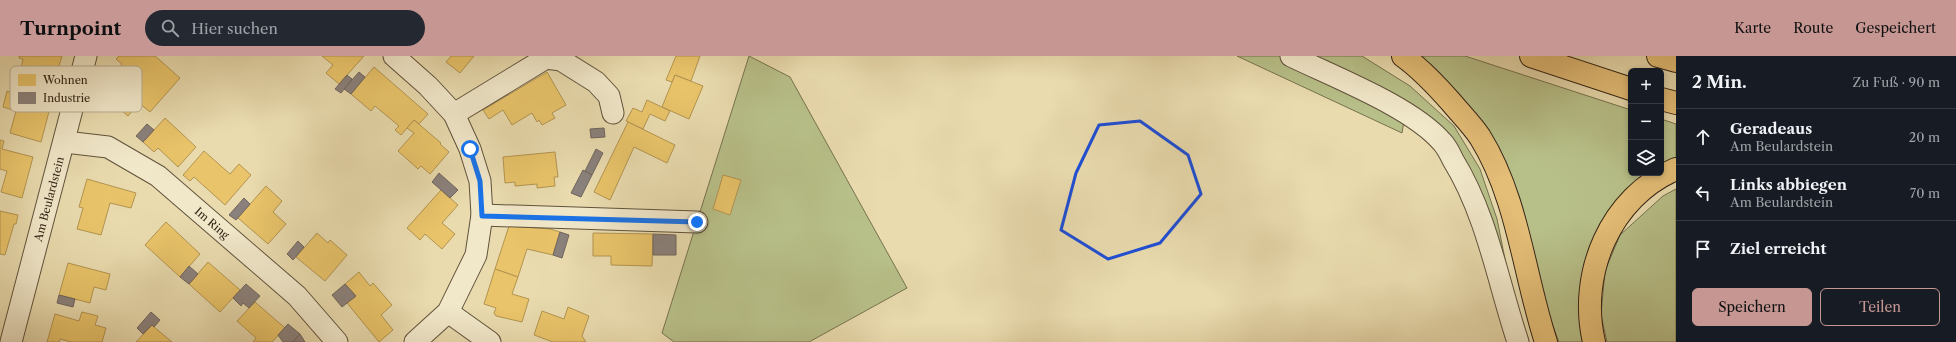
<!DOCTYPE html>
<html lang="de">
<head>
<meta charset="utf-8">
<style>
  :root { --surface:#171b24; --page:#242831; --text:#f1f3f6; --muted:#9ea1a6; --line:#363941; --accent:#c59692 }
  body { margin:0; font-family:"Libre Caslon Text",serif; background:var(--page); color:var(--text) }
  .controls { position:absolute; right:12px; top:12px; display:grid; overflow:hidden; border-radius:6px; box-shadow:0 2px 6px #0003 }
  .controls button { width:36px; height:36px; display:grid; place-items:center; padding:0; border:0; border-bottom:1px solid var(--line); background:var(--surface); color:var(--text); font:20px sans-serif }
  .stop { position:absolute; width:12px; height:12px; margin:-9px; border:3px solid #1a73e8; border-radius:50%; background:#fff }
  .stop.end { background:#1a73e8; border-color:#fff; box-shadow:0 1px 4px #0008 }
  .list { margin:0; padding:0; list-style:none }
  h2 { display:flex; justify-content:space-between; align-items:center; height:52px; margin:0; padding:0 16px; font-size:17px }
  h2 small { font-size:13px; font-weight:400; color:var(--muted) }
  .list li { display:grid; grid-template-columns:26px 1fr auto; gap:12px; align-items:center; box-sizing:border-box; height:56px; padding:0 16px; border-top:1px solid var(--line) }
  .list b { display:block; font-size:15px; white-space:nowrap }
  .list p { margin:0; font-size:13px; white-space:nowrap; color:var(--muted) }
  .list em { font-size:13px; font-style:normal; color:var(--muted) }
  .actions { display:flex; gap:8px; padding:12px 16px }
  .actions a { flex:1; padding:9px 0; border:1px solid var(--accent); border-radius:6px; text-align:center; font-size:14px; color:var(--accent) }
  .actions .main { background:var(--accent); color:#111 }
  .icon { flex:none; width:22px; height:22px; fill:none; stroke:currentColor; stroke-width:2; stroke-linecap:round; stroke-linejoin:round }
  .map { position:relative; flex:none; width:1676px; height:286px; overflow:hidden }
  header { display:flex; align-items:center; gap:24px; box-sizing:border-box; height:56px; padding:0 20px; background:var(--accent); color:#111 }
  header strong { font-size:19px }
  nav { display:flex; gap:22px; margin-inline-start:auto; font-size:14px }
  .search { width:280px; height:36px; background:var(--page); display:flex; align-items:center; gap:10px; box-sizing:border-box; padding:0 14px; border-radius:22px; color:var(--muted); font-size:15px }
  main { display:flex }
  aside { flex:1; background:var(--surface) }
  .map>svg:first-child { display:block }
</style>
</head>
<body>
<header>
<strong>Turnpoint</strong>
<div class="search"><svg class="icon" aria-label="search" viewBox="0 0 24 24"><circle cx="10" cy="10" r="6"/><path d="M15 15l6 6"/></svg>Hier suchen</div>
<nav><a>Karte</a><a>Route</a><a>Gespeichert</a></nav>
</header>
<main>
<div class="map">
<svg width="1676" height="286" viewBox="0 0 1676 286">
  <rect width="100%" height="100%" fill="#e9dbae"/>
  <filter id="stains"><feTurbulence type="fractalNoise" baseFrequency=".005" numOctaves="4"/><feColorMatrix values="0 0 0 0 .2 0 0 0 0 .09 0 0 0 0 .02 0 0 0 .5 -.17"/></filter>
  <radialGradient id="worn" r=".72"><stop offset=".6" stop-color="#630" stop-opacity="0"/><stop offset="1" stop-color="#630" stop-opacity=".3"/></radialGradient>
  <!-- green -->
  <g fill="#b8c089" stroke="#767250">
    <polygon points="749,0 790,21 907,232 809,286 674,286 662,277"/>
    <polygon points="1237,0 1362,0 1410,30 1454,70 1480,113 1497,163 1509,223 1487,165 1406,53 1402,77"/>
    <polygon points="1419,0 1465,0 1631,54 1631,117 1649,117 1617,146 1584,286 1559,286 1548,257 1519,146"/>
    <polygon points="1661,63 1676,68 1676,102 1661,109"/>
    <polygon points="1676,133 1676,286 1607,286 1601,259 1605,215 1620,179 1663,140"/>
  </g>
  <!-- homes -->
  <g fill="#e9c46a" stroke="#b29451">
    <polygon points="19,0 62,0 53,30 19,21 23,3 19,2"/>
    <polygon points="119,0 155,0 180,22 150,56 139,47 128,60 106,41 115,31 108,24 122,8 116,3"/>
    <polygon points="322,0 364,0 339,28 326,17 333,9"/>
    <polygon points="451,0 474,0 460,17 446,6"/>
    <polygon points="676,0 700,0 691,25 675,19 672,26 666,24"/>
    <polygon points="374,11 428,58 419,68 414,64 401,79 395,74 399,70 375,50 371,55 351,38"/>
    <polygon points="547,16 566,49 552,57 555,62 542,69 539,64 537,66 532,57 512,69 503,54 489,63 483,54"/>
    <polygon points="675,19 703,30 689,63 662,51"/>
    <polygon points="7,35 51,48 41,86 10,77 16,55 3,51"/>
    <polygon points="647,44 670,55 665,65 650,58 643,73 626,65 633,52 642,56"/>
    <polygon points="165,62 196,91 178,111 158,92 154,96 143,86"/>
    <polygon points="414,64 441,87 440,88 449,96 430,118 421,110 418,113 398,95 414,77 407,72"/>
    <polygon points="628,66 675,89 667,107 634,91 610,144 594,136"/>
    <polygon points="0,84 4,85 2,93 33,101 22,142 1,136 7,115 0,113"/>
    <polygon points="204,95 230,118 239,108 251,119 225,149 194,121 190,125 183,119"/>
    <polygon points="555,96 558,121 554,121 555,130 537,132 537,128 515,130 515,126 505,127 503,101"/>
    <polygon points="723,119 741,124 730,159 713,153"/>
    <polygon points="87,123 136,137 131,152 110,147 101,179 77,173 83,152 79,151"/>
    <polygon points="266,130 282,145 273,156 286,168 268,188 238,162"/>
    <polygon points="441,134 458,149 442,167 455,178 442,193 425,178 420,184 407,172"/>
    <polygon points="0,155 18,159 16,168 14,168 5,199 0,198"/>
    <polygon points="166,166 200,198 180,221 145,189"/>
    <polygon points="509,170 550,173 560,176 553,199 527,193 518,221 495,213"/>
    <polygon points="317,177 328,187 330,184 347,199 325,225 296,201"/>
    <polygon points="593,177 653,178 652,210 611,209 611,200 593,200"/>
    <polygon points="208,206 240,234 220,256 189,228"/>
    <polygon points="68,207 110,218 106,234 94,231 90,247 59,239"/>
    <polygon points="495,213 518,221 512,238 529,243 522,266 496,260 494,257 496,252 484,248"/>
    <polygon points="359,216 370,230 373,227 392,249 381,259 393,274 379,286 347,247 356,240 345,228"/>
    <polygon points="255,246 285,272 272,286 253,286 256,282 237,265"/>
    <polygon points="568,251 589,260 582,280 586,286 553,286 534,279 542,255 564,263"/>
    <polygon points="82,256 98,260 95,269 106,272 102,286 71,286 60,283 59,286 47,286 55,258 79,265"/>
    <polygon points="152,269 154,271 172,286 136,286"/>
  </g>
  <!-- industry -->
  <g fill="#8a817c" stroke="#70655d">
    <polygon points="359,16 365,21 351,38 344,33"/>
    <polygon points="347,19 352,23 341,37 335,33"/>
    <polygon points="147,68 154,74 143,86 136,80"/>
    <polygon points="604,72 605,81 591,82 590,73"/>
    <polygon points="596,93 603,97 592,119 585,115"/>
    <polygon points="583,114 592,119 581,141 571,137"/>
    <polygon points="439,117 458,134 450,142 432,126"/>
    <polygon points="244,142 250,148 236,164 229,159"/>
    <polygon points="560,176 569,179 562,202 553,199"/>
    <polygon points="653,178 676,179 676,199 653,199"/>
    <polygon points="298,185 304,191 293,204 287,198"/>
    <polygon points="189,210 198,218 189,228 180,221"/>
    <polygon points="246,228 260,240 249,252 243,247 241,250 233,242"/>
    <polygon points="345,228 356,240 342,251 332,239"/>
    <polygon points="59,239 75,243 73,251 57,247"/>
    <polygon points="151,256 160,264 154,271 152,269 143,278 137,272"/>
    <polygon points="288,268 300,278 293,286 283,286 278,279"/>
    <polygon points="300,278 305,286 293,286"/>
  </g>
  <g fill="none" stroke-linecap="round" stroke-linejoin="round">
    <defs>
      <g id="minor">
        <polyline points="394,0 428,30 454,58 470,93 480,125 482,159 476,199 448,256 415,286"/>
        <path d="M 1291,0 C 1334,21 1412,51 1442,86 C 1447,91 1450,98 1453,104 C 1487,159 1498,226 1518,286"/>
        <polyline points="454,58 546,2 561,4 596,26 609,40 613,57"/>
        <polyline points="65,86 108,91 158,120 297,240 337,286"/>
        <polyline points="482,159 697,166"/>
        <polyline points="448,256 490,286"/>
        <polyline points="11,286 86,0"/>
      </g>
      <g id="highway">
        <path d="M 1403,0 C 1421,13 1436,29 1451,46 C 1461,58 1472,69 1480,81 C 1518,142 1524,219 1546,286"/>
        <polyline points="1531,0 1631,33"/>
        <polyline points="1658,0 1676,5"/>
        <polyline points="1661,43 1676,47"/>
        <path d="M 1594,286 C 1578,218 1610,141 1676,113"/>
      </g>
    </defs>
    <!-- minor casing -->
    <use href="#minor" stroke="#60523c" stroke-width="23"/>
    <!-- highway casing -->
    <use href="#highway" stroke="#332416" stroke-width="24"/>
    <!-- minor -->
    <use href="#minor" stroke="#f1e8ca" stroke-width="21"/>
    <!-- highway -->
    <use href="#highway" stroke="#e4be77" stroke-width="22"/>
  </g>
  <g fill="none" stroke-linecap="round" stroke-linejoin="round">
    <!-- route -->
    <polyline stroke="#1a73e8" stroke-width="5" points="470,93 480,125 482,160 697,166"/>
  </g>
  <!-- marked area -->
  <path fill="none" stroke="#1d4ed8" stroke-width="3" stroke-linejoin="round" d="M 1140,65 L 1188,99 L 1201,138 L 1160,187 L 1108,203 L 1061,174 L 1076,117 L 1099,69 Z"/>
  <g text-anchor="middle" stroke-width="4" stroke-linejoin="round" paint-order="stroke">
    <!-- street labels -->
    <g font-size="11" fill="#332416" stroke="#f1e8ca">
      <text transform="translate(49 143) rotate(-75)" y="4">Am Beulardstein</text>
      <text transform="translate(212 167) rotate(41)" y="4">Im Ring</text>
    </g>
  </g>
  <!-- legend -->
  <rect x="10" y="10" width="132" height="46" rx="6" fill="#f1e8ca" stroke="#b8ad94" stroke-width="1"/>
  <rect x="18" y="18" width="18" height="12" fill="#e9c46a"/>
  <rect x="18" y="36" width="18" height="12" fill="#8a817c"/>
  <g font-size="11" fill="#332416">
    <text x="43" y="28">Wohnen</text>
    <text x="43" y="46">Industrie</text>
  </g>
  <rect width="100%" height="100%" filter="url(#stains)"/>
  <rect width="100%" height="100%" fill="url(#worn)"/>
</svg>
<div class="controls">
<button>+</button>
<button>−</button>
<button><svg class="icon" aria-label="layers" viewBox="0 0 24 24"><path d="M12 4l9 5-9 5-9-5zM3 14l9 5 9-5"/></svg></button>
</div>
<div class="stop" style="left:470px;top:93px"></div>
<div class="stop end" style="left:697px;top:166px"></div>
</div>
<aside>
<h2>2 Min.<small>Zu Fuß · 90 m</small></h2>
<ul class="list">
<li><svg class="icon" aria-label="ahead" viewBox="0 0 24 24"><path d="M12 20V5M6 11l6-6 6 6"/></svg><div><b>Geradeaus</b><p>Am Beulardstein</p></div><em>20 m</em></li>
<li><svg class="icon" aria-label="left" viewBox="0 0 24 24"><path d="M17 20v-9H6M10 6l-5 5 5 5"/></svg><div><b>Links abbiegen</b><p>Am Beulardstein</p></div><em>70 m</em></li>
<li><svg class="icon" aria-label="arrive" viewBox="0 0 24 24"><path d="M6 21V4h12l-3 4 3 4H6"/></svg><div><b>Ziel erreicht</b></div></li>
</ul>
<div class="actions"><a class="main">Speichern</a><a>Teilen</a></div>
</aside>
</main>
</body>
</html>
